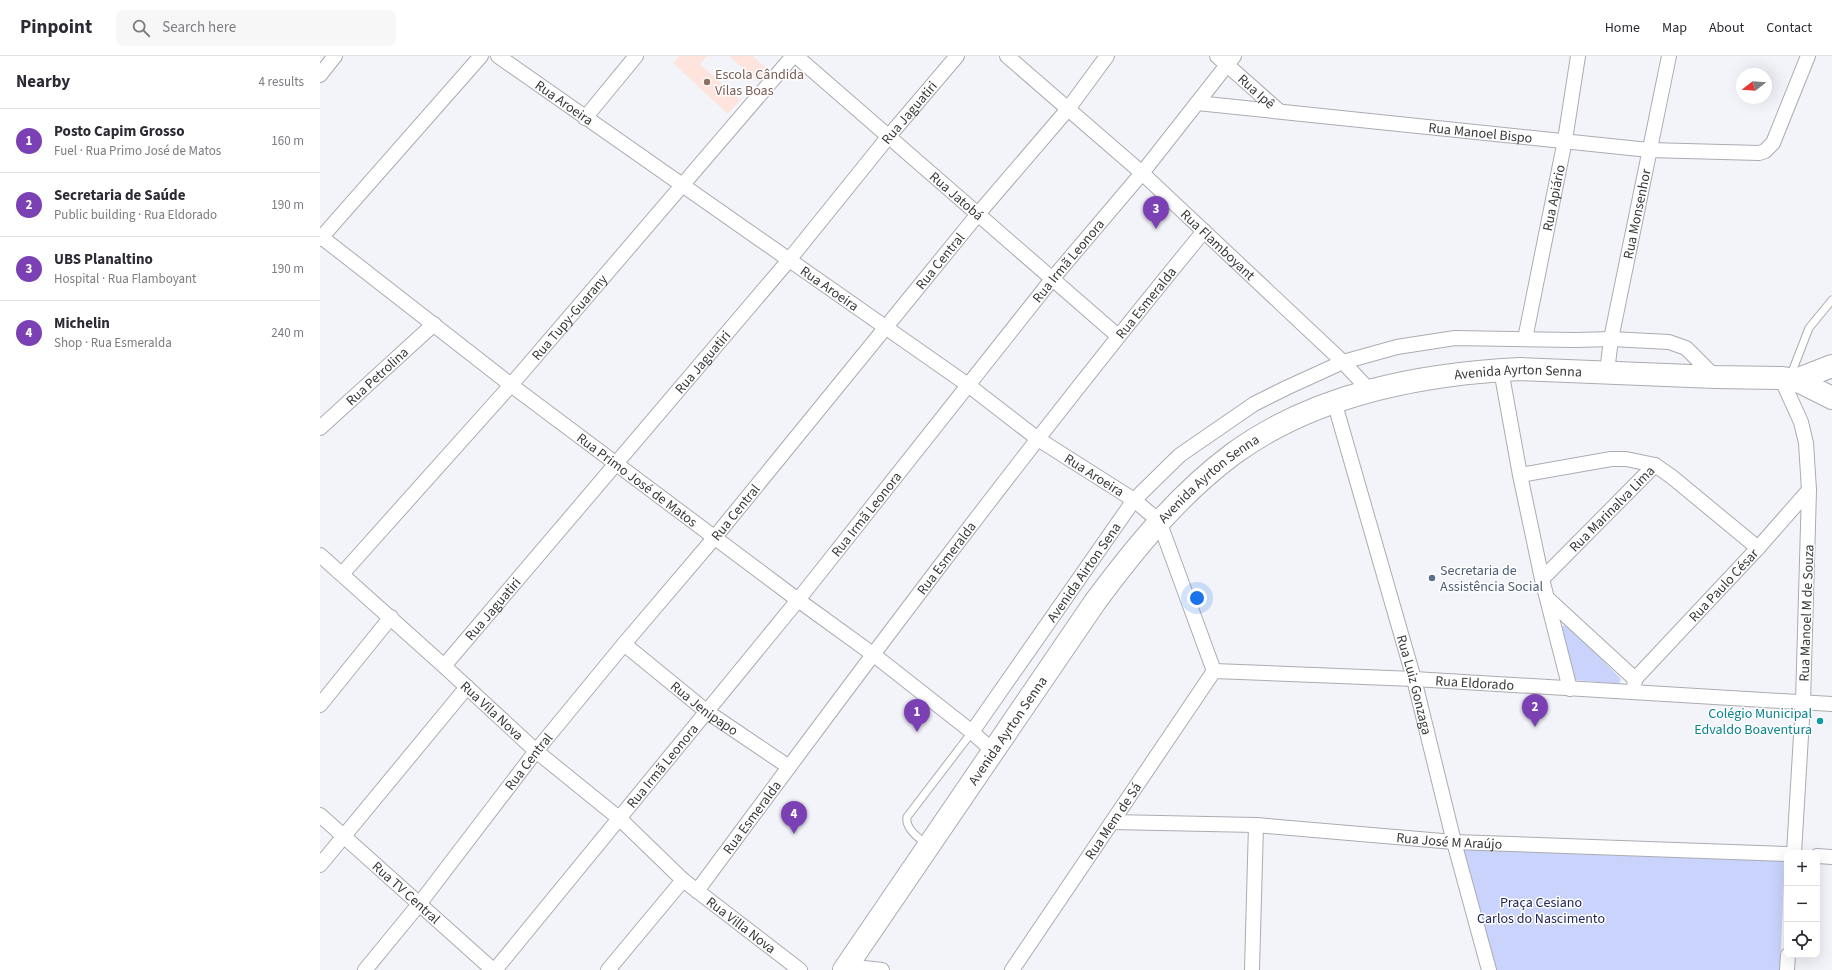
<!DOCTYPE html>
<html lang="en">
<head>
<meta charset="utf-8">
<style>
  :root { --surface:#fff; --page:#f7f7f7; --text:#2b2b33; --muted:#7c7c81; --line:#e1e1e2; --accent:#7c40b5 }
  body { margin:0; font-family:"Source Sans 3",sans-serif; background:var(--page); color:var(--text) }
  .controls { position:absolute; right:12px; bottom:12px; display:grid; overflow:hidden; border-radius:8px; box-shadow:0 4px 16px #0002 }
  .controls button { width:36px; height:36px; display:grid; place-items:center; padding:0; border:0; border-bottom:1px solid var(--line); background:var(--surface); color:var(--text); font:20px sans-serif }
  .compass { position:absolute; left:1416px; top:12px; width:36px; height:36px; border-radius:50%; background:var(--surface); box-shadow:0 4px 16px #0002; rotate:253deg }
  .you { position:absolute; left:877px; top:542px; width:14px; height:14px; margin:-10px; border:3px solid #fff; border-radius:50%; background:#1a73e8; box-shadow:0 0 0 6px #1a73e833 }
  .badge { display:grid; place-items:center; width:26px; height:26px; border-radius:50%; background:var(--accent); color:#fff; font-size:13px; font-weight:700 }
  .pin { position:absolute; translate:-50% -33px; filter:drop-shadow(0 1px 2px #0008) }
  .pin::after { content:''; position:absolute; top:21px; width:14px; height:12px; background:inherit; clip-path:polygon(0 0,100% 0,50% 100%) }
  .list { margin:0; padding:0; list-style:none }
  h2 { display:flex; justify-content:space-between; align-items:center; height:52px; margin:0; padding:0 16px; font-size:17px }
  h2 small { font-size:13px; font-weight:400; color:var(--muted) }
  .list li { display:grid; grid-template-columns:26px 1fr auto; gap:12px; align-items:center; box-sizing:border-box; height:64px; padding:0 16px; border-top:1px solid var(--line) }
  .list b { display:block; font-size:15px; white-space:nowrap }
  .list p { margin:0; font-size:13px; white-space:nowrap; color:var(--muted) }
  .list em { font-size:13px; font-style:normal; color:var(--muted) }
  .icon { flex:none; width:22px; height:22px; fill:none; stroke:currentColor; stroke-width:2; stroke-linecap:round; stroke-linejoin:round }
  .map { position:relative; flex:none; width:1512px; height:914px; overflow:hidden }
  header { display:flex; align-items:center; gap:24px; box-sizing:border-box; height:56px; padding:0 20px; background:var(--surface); border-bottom:1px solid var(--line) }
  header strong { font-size:19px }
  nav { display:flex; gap:22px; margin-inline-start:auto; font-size:14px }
  .search { width:280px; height:36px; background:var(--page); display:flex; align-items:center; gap:10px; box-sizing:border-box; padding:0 14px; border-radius:8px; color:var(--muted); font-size:15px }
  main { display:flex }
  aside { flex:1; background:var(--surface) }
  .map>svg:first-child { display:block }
</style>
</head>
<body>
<header>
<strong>Pinpoint</strong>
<div class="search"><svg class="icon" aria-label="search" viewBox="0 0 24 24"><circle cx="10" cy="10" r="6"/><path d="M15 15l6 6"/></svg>Search here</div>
<nav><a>Home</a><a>Map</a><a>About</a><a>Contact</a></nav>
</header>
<main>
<aside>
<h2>Nearby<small>4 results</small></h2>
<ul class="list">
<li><span class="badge">1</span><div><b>Posto Capim Grosso</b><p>Fuel · Rua Primo José de Matos</p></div><em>160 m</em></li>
<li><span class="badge">2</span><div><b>Secretaria de Saúde</b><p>Public building · Rua Eldorado</p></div><em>190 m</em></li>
<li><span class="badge">3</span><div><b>UBS Planaltino</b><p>Hospital · Rua Flamboyant</p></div><em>190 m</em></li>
<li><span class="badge">4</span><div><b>Michelin</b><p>Shop · Rua Esmeralda</p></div><em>240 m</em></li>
</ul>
</aside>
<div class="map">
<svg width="1512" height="914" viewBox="0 0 1512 914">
  <rect width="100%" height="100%" fill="#f3f4fa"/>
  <!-- education -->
  <g fill="#fee4dc">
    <polygon points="359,0 387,0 380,8 420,44 408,58 353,7"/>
    <polygon points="409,0 432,0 449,14 439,26"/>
  </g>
  <!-- green -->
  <g fill="#c9d3fb">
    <polygon points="1248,569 1301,623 1299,628 1255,624 1242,570"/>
    <polygon points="1141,791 1465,803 1460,914 1174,914"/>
  </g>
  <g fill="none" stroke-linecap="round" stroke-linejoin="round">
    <defs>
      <g id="service">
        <polyline points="1470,321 1489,272 1512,244"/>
        <path d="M 607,789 C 599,782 585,773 587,761 L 652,676"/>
      </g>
      <g id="minor">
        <path id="s1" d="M 178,0 L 648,329 L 718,383 L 814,444 L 839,465 L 894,615"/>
        <path id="s2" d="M 476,0 L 798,280"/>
        <path id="s3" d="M 687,0 L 822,117 L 1023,306 L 1050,335"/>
        <path id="s4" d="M 897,0 L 959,55"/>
        <polyline points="0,19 15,0"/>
        <path id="s5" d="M 877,47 L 1329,94 L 1439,97 L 1445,95 L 1453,87 L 1488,0"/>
        <polyline points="265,62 316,0"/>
        <path id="s6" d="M 0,180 L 191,329 L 478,544 L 554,599 L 652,676 L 673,695"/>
        <polyline points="0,183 161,0"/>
        <path id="s7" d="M 1205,283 L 1245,84 L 1258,0"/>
        <polyline points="1181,314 1200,419 1222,523 1250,633"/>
        <path id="s8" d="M 1287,316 L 1291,283 L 1349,0"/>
        <polyline points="1461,322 1481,366 1486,387 1489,434 1483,646 1474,797"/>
        <path id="s9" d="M 1014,345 L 1094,623 L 1134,786 L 1169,914"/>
        <path id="s10" d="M 0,372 L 114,268"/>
        <polyline points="1200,419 1291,403 1306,403 1335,409"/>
        <path id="s11" d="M 0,499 L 124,610 L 216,695 L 300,763 L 363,824 L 480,914"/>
        <path id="s12" d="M 22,518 L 191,329 L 473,0"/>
        <path id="s13" d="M 1222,523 L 1335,409 L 1352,421 L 1438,492"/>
        <polyline points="1228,543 1315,623 1314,633"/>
        <path id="s14" d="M 304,588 L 386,655 L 469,711"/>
        <path id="s15" d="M 124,610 L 469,204 L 569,80 L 637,0"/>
        <path id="s16" d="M 894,615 L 1094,623 L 1512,648"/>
        <path id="s17" d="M 1315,623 L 1438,492 L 1489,434"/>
        <polyline points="0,649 71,561"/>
        <path id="s18" d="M 652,676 L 814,444 L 860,399 L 934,348 L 966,332 L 1023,306 L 1077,291 L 1135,282 L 1256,284 L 1291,283 L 1349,286 L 1366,292 L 1395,321"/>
        <path id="s19" d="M 0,759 L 173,914"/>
        <path id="s20" d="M 792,766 L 936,769 L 1134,786 L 1467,798"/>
        <polyline points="1497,800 1512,801"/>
        <polyline points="0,809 147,631"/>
        <path id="s21" d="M 377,835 C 542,612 708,389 884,175"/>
        <polyline points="526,910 562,914"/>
        <path id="s22" d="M 45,914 L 100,847 L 216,695 L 304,588 L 395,481 L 658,158 L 748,53 L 787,0"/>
        <path id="s23" d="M 175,914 L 478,544 L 733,222 L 822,117 L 914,0"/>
        <polyline points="288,914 363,824"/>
        <path id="s24" d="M 692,914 L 894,615"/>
        <polyline points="932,914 936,769"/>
        <polyline points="1467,914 1468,899"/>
      </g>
      <g id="trunk">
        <polyline points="1476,324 1512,310"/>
        <path id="s25" d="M 524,914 L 775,546 C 815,492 859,438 913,398 C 995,338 1100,318 1200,313 L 1395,321 L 1461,322 L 1476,324 L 1512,342"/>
      </g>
    </defs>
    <!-- service casing -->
    <use href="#service" stroke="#aaacb1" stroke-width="9"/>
    <!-- minor casing -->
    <use href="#minor" stroke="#aaacb1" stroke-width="16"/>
    <!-- trunk casing -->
    <use href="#trunk" stroke="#aaacb1" stroke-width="24"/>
    <!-- service -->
    <use href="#service" stroke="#fff" stroke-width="7"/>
    <!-- minor -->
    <use href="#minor" stroke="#fff" stroke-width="14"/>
    <!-- trunk -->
    <use href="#trunk" stroke="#fff" stroke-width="22"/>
  </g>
  <!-- markers -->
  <circle fill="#8d6e63" stroke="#fff" stroke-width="1.5" cx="387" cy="26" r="4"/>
  <circle fill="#5c6f8a" stroke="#fff" stroke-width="1.5" cx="1112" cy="522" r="4"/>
  <circle fill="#0f9aa8" stroke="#fff" stroke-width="1.5" cx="1500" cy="665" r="4"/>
  <g text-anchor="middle" stroke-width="3" stroke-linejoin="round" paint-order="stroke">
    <!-- education labels -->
    <g font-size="14" fill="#785e54" stroke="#fff" text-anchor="start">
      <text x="395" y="23">Escola Cândida<tspan x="395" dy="16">Vilas Boas</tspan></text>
    </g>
    <!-- street labels -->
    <g font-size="14" fill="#38393b" stroke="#fff">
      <text dy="5" stroke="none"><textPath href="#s4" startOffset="53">Rua Ipê</textPath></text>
      <text dy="5" stroke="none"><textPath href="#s1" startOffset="81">Rua Aroeira</textPath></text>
      <text dy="5" stroke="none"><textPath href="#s15" startOffset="723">Rua Jaguatiri</textPath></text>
      <text dy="5" stroke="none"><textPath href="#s5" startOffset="285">Rua Manoel Bispo</textPath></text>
      <text dy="5" stroke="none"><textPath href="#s2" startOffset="213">Rua Jatobá</textPath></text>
      <text dy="5" stroke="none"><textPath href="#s7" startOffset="144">Rua Apiário</textPath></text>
      <text dy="5" stroke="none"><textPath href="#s8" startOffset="161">Rua Monsenhor</textPath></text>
      <text dy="5" stroke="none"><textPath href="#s3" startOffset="283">Rua Flamboyant</textPath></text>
      <text dy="5" stroke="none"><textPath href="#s22" startOffset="913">Rua Central</textPath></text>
      <text dy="5" stroke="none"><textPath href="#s23" startOffset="912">Rua Irmã Leonora</textPath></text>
      <text dy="5" stroke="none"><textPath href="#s1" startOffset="405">Rua Aroeira</textPath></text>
      <text dy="5" stroke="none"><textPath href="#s21" startOffset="740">Rua Esmeralda</textPath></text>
      <text dy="5" stroke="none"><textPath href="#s12" startOffset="343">Rua Tupy-Guarany</textPath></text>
      <text dy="5" stroke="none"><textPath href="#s15" startOffset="399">Rua Jaguatiri</textPath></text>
      <text dy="5" stroke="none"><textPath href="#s25" startOffset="950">Avenida Ayrton Senna</textPath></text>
      <text dy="5" stroke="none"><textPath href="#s10" startOffset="77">Rua Petrolina</textPath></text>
      <text dy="5" stroke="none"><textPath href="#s1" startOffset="729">Rua Aroeira</textPath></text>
      <text dy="5" stroke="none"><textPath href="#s6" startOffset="400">Rua Primo José de Matos</textPath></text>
      <text dy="5" stroke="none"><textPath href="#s25" startOffset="614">Avenida Ayrton Senna</textPath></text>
      <text dy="5" stroke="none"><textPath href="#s13" startOffset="99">Rua Marinalva Lima</textPath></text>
      <text dy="5" stroke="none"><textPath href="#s22" startOffset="589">Rua Central</textPath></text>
      <text dy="5" stroke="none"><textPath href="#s23" startOffset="588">Rua Irmã Leonora</textPath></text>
      <text dy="5" stroke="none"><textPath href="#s21" startOffset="416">Rua Esmeralda</textPath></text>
      <text dy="5" stroke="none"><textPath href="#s18" startOffset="195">Avenida Airton Sena</textPath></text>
      <text dy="5" stroke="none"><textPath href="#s17" startOffset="129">Rua Paulo César</textPath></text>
      <text dy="5" stroke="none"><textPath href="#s15" startOffset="75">Rua Jaguatiri</textPath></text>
      <text transform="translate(1486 557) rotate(-88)" y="5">Rua Manoel M de Souza</text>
      <text dy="5" stroke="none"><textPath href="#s16" startOffset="261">Rua Eldorado</textPath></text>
      <text dy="5" stroke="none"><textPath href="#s9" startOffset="295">Rua Luiz Gonzaga</textPath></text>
      <text dy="5" stroke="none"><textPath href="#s14" startOffset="103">Rua Jenipapo</textPath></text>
      <text dy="5" stroke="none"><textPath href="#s11" startOffset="232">Rua Vila Nova</textPath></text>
      <text dy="5" stroke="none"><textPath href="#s25" startOffset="290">Avenida Ayrton Senna</textPath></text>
      <text dy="5" stroke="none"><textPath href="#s22" startOffset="265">Rua Central</textPath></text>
      <text dy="5" stroke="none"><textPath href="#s23" startOffset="264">Rua Irmã Leonora</textPath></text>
      <text dy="5" stroke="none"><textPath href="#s21" startOffset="92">Rua Esmeralda</textPath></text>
      <text dy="5" stroke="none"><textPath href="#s24" startOffset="180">Rua Mem de Sá</textPath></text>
      <text dy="5" stroke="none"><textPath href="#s20" startOffset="338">Rua José M Araújo</textPath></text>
      <text dy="5" stroke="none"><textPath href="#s19" startOffset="116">Rua TV Central</textPath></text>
      <text dy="5" stroke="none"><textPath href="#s11" startOffset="561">Rua Villa Nova</textPath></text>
    </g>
    <!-- service labels -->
    <g font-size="14" fill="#4e5e75" stroke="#fff" text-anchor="start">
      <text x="1120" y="519">Secretaria de<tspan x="1120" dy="16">Assistência Social</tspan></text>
    </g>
    <!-- culture labels -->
    <g font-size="14" fill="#0d838f" stroke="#fff" text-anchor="end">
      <text x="1492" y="662">Colégio Municipal<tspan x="1492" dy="16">Edvaldo Boaventura</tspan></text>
    </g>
    <!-- park labels -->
    <g font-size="14" fill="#202658" stroke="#fff">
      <text x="1221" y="851">Praça Cesiano<tspan x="1221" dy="16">Carlos do Nascimento</tspan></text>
    </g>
  </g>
</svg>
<div class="controls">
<button>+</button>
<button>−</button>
<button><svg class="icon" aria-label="locate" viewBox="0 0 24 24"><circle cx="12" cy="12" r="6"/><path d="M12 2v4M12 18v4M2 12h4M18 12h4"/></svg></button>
</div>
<svg class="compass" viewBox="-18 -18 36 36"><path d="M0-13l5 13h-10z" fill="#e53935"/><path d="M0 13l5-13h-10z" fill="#7c7c81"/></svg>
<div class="you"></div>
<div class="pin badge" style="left:597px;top:676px">1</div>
<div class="pin badge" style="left:1215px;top:671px">2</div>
<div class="pin badge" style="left:836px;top:173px">3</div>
<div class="pin badge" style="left:474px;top:778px">4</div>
</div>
</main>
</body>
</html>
